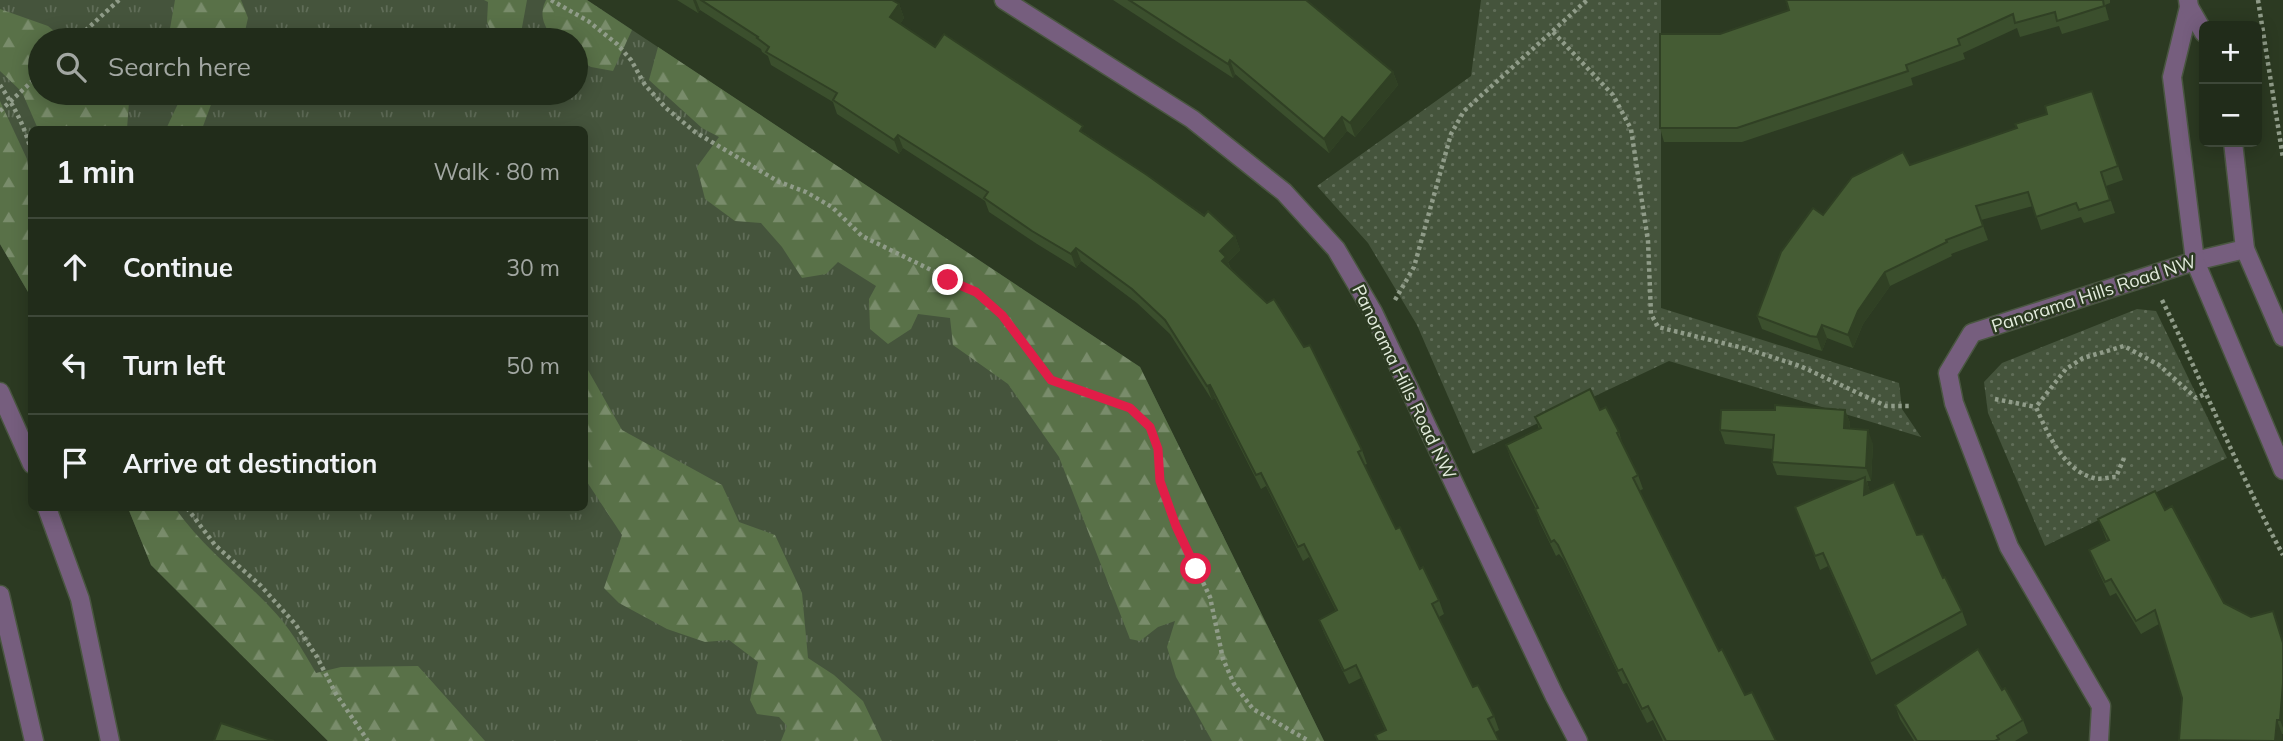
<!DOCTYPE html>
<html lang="en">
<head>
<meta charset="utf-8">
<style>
  :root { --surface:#212c1a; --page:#293423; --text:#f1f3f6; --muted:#a2a7a2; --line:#3e4839 }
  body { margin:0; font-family:Mulish,sans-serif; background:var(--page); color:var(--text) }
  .controls { position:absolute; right:21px; top:21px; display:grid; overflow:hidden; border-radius:10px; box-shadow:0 4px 18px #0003 }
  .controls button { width:63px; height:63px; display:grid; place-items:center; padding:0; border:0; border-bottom:2px solid var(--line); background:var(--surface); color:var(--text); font:35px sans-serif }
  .stop { position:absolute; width:21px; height:21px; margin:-16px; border:5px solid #e11d48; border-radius:50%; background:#fff }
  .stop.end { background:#e11d48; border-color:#fff; box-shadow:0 2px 7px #0008 }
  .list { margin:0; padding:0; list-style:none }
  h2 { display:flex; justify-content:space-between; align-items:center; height:91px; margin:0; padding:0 28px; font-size:30px }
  h2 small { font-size:23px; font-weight:400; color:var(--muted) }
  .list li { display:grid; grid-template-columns:46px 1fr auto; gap:21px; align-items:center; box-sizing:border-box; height:98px; padding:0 28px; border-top:2px solid var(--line) }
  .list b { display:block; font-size:26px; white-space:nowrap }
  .list em { font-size:23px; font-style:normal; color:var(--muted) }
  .icon { flex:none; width:38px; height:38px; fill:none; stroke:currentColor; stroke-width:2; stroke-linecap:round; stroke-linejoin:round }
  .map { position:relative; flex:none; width:2283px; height:741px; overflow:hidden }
  .search { position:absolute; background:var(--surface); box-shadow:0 4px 18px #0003; left:28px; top:28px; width:560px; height:77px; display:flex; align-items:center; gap:18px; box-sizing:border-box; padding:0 24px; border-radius:38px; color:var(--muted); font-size:26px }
  .panel { position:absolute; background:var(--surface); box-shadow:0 4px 18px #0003; left:28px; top:126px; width:560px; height:385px; border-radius:10px }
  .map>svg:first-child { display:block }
</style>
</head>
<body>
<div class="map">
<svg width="2283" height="741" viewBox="0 0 2283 741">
  <defs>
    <pattern id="grass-tufts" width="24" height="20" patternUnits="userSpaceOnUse" patternTransform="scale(1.75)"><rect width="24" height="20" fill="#45543c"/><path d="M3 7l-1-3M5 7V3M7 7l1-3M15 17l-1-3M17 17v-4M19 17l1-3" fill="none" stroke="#606d58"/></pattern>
    <pattern id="forest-firs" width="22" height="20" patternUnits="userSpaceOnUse" patternTransform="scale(1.75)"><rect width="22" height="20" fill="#597148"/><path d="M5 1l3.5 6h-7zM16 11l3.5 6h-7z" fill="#798c6b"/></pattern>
    <pattern id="park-dots" width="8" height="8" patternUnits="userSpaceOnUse" patternTransform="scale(1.75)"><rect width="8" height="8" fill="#45543c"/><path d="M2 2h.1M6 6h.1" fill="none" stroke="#606d58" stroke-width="1.8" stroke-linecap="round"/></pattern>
  </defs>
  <rect width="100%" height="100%" fill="#2c3a22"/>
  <!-- grass -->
  <path fill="url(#grass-tufts)" fill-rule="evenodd" d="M 0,0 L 587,0 L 1140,367 L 1324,741 L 328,741 L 151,565 L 128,508 L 584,508 L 584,130 L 32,130 L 31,297 L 0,244 ZM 40,40 L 576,40 L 576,93 L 40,93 Z"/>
  <!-- forest -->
  <g fill="url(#forest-firs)">
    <polygon points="175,0 241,0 248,18 243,40 168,40"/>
    <polygon points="484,0 527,0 521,33 494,39 487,22 488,2"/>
    <path d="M 546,0 L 587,0 L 632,30 L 613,71 L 591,67 L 576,59 L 576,40 L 554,40 C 545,27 538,16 546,0 Z"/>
    <polygon points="0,9 48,26 65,40 40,40 40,93 120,93 129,102 127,129 38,129 22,92 0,71"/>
    <polygon points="658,47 1140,367 1324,741 1212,741 1176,677 1167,647 1175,621 1158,627 1140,641 1130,639 1059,457 1008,384 953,345 950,318 918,314 911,329 888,344 870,329 869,299 876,286 838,262 826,274 802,278 782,247 761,223 735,221 705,199 697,167 719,137 702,128 649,80"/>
    <polygon points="183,93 210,93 212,102 202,129 168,129 167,127"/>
    <polygon points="0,101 27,159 32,192 31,297 0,244"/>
    <polygon points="584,363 622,430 722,485 739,522 775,535 802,593 808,658 834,675 863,701 882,741 781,741 787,726 779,717 757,714 750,700 758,662 729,640 705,642 667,629 619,603 604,588 622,535 585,479"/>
    <path d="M 128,508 L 175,508 C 203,547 236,572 269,606 C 289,626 302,649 316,673 L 341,667 L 418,666 L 485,741 L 328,741 L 151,565 Z"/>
  </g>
  <!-- park -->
  <g fill="url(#park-dots)">
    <polygon points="1481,0 1661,0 1661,308 1899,383 1902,409 1921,437 1669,361 1473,454 1417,325 1368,243 1317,186 1471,76"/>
    <polygon points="2137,309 2156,311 2227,458 2045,546 1988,413 1984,382 2002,363"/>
  </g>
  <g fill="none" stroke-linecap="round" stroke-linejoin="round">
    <defs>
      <g id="minor">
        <polyline points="1004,0 1192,119 1284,192 1336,249 1373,312 1554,695 1578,741"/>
        <polyline points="2099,741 2101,706 2009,547 1954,403 1948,373 1972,333 2195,261 2245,249"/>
      </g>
      <g id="tertiary">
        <polyline points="2188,0 2189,7 2172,77 2195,261 2283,470"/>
        <polyline points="2189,7 2204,33"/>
        <polyline points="2233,142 2245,249 2283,337"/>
        <polyline points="0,392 32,464"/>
        <polyline points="47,508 80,599 110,741"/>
        <polyline points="0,595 34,741"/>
      </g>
    </defs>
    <!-- minor casing -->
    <use href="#minor" stroke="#495640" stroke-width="21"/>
    <!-- tertiary casing -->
    <use href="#tertiary" stroke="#495640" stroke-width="21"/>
    <!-- path -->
    <g stroke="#909c89" stroke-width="4.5" stroke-dasharray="3.5 3.5" stroke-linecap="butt">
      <polyline points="551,0 588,21 617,44 631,60 645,85 666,108 695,132 779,182 806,192 832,207 862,236 976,292 1002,315 1051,380 1130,408 1150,427 1158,449 1160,481 1176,526 1210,597 1223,659 1234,684 1253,709 1309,741"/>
      <polyline points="2258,0 2283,158"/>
      <polyline points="1553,32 1613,95 1631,129 1648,241 1651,314 1658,327 1747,349 1800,366 1886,406 1910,406"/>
      <polyline points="75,40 119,0"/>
      <path d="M 0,85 C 14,106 27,130 32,156"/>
      <polyline points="0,111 40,74"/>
      <polyline points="1395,300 1414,267 1451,134 1464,111 1587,0"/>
      <path d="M 2162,300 C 2204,384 2238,472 2283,555"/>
      <polyline points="1995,399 2036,407"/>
      <path d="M 2124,458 L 2116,477 C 2110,477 2100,480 2094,478 C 2064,471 2047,433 2036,407 L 2066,369 L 2083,358 L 2124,346 L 2159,365 L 2196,398 L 2205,394"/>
      <polyline points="187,508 215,545 261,586 296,625 317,657 336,694 368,741"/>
    </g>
    <!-- minor -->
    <use href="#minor" stroke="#765e7e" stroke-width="18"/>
    <!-- tertiary -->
    <use href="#tertiary" stroke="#765e7e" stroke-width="18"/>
  </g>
  <!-- wall -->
  <g fill="#3b4f2d">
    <polygon points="677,0 892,0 899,4 904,18 900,24 935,47 1086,134 1235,236 1240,250 1228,262 1231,269 1362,450 1367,464 1364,465 1396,529 1439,600 1444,614 1439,617 1473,687 1494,716 1499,730 1495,732 1499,741 1377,741 1375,735 1385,730 1361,678 1349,684 1324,633 1319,620 1336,611 1309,557 1303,561 1266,486 1261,489 1215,398 1212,400 1170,334 1137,303 1081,261 1076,268 1037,244 989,212 985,201 903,148 899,154 837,114 833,102 771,65 768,56 762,52 761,49 700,10 698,13"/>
    <polygon points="1113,0 1306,0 1393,72 1398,85 1355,137 1347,131 1329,153 1235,74 1233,78"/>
    <polygon points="1786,0 2110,0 2110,3 2105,5 2109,20 2062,34 2059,26 2020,37 2017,28 1963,53 1965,59 1911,78 1913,85 1742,142 1664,142 1660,128 1720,34 1789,10"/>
    <polygon points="2092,91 2123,180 2106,186 2115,213 2084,223 2081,217 2041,230 2033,206 1981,220 1988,240 1951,254 1952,256 1890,286 1863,324 1853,348 1827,338 1822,351 1815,349 1762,329 1757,316 1823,215 1910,165 2017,128"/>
    <polygon points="1600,410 1619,432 1623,446 1638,475 1643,489 1639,491 1719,651 1745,695 1776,741 1663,741 1653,720 1647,723 1627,683 1623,684 1563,559 1559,554 1556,556 1540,523 1535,509 1536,509 1511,459 1506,445 1539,429 1535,417"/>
    <polygon points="1845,410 1850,423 1850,429 1873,444 1871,481 1867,481 1870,493 1917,535 1962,611 1967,625 1876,675 1828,566 1820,570 1795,507 1858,481 1777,475 1772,462 1773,449 1725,444 1720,430"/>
    <polygon points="2165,510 2224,603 2283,641 2283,734 2282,734 2281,741 2179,741 2182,698 2159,624 2141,634 2116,593 2110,596 2094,563 2089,550 2107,541 2098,519"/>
    <polygon points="2002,690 2023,720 2028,733 2015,741 1914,741 1900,719 1895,705"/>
  </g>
  <!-- shaded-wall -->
  <g fill="#304024">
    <polygon points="693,0 696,0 700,10 698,13"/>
    <polygon points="899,4 904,18 895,31 890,17"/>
    <polygon points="1230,60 1235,74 1233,78 1228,64"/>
    <polygon points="1393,72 1398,85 1355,137 1350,123"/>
    <polygon points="1342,117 1347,131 1329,153 1324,139"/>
    <polygon points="898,135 903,148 899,154 894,140"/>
    <polygon points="1235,236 1240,250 1228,262 1231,271 1222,261 1220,251"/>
    <polygon points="1076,248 1081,261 1076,268 1071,254"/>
    <polygon points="1885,272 1890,286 1863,324 1853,348 1848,335 1858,311"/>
    <polygon points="1822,325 1827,338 1822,351 1817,337"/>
    <polygon points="1210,385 1215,398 1212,400 1207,386"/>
    <polygon points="1845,410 1850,423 1849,442 1844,428"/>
    <polygon points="1868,430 1873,444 1871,481 1866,468"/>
    <polygon points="1865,477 1870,491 1869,509 1864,495"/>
    <polygon points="2283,683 2283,728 2280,720"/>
    <polygon points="2277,720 2282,734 2281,741 2275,741"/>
  </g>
  <!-- building -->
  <g fill="#455c34" stroke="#304024" stroke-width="2">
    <polygon points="701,0 892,0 899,4 890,17 935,47 944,34 1083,126 1080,131 1147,175 1204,216 1208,211 1235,236 1220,251 1226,257 1222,261 1267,303 1274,299 1304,347 1310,345 1362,450 1358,452 1396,529 1400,527 1420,569 1423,567 1439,600 1432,604 1473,687 1478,685 1494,716 1488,719 1499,741 1378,741 1375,735 1386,730 1356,665 1344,671 1319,620 1337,610 1304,544 1298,547 1261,473 1256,475 1210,385 1207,386 1165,320 1132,289 1076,248 1071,254 1032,231 984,198 988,192 898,135 894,140 833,100 837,93 766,52 769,47 757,38 758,37"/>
    <polygon points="1129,0 1306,0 1393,72 1350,123 1342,117 1324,139 1230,60 1228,64"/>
    <polygon points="1786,0 2103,0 2104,6 2057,21 2055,12 2015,23 2013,14 1958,39 1960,45 1906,65 1908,71 1737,128 1660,128 1660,34 1720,34 1789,10"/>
    <polygon points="2092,91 2118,166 2101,172 2110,200 2079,210 2076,203 2036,217 2028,192 1976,206 1983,226 1946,240 1947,242 1885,272 1858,311 1848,335 1822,325 1817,337 1810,336 1757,316 1781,252 1813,208 1823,215 1852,177 1903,152 1910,165 2017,128 2015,124 2047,114 2045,106"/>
    <polygon points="1590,389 1600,410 1606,407 1619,432 1617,433 1638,475 1633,478 1719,651 1722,649 1745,695 1752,692 1776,741 1666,741 1648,706 1642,709 1622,669 1618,671 1558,545 1554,540 1551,542 1535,509 1538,508 1506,445 1541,428 1535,417"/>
    <polygon points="1775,405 1845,410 1844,428 1868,430 1866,468 1772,462 1774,435 1720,430 1721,410 1775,410"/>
    <polygon points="1865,477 1864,495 1894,482 1917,535 1923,534 1943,578 1945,577 1962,611 1871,661 1823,553 1815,556 1795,507"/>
    <polygon points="2155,491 2165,510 2172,506 2224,603 2251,617 2273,611 2283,643 2283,683 2280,720 2277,720 2275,741 2179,740 2182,698 2155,610 2136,621 2111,579 2105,582 2089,550 2109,540 2098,519"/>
    <polygon points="1978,649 2002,690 2005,688 2023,720 1997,736 1999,739 1995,741 1917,741 1895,705"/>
    <polygon points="221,723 274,741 214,741"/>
  </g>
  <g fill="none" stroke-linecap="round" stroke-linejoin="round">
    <!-- route -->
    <polyline stroke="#e11d48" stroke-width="9" points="948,280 976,292 1002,315 1051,380 1130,408 1150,427 1158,449 1160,481 1176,526 1196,569"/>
  </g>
  <g text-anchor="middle" stroke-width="5" stroke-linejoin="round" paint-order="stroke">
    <!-- street labels -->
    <g font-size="18" fill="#e3ecdd" stroke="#2c3a22">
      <text transform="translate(2094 294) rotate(-18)" y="6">Panorama Hills Road NW</text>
      <text transform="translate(1404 382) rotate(64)" y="6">Panorama Hills Road NW</text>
    </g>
  </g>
</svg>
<div class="controls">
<button>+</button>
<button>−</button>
</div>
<div class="stop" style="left:1196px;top:569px"></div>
<div class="stop end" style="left:948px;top:280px"></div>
<div class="search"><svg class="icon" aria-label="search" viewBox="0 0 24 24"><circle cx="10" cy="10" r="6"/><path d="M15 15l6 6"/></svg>Search here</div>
<section class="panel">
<h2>1 min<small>Walk · 80 m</small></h2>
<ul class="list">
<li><svg class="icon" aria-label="ahead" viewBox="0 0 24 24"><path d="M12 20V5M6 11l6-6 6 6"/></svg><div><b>Continue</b></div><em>30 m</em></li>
<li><svg class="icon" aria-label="left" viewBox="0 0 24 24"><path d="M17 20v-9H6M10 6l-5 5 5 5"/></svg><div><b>Turn left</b></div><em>50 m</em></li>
<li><svg class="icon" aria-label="arrive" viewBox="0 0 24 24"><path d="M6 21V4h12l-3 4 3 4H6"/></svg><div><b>Arrive at destination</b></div></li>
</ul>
</section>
</div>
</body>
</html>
